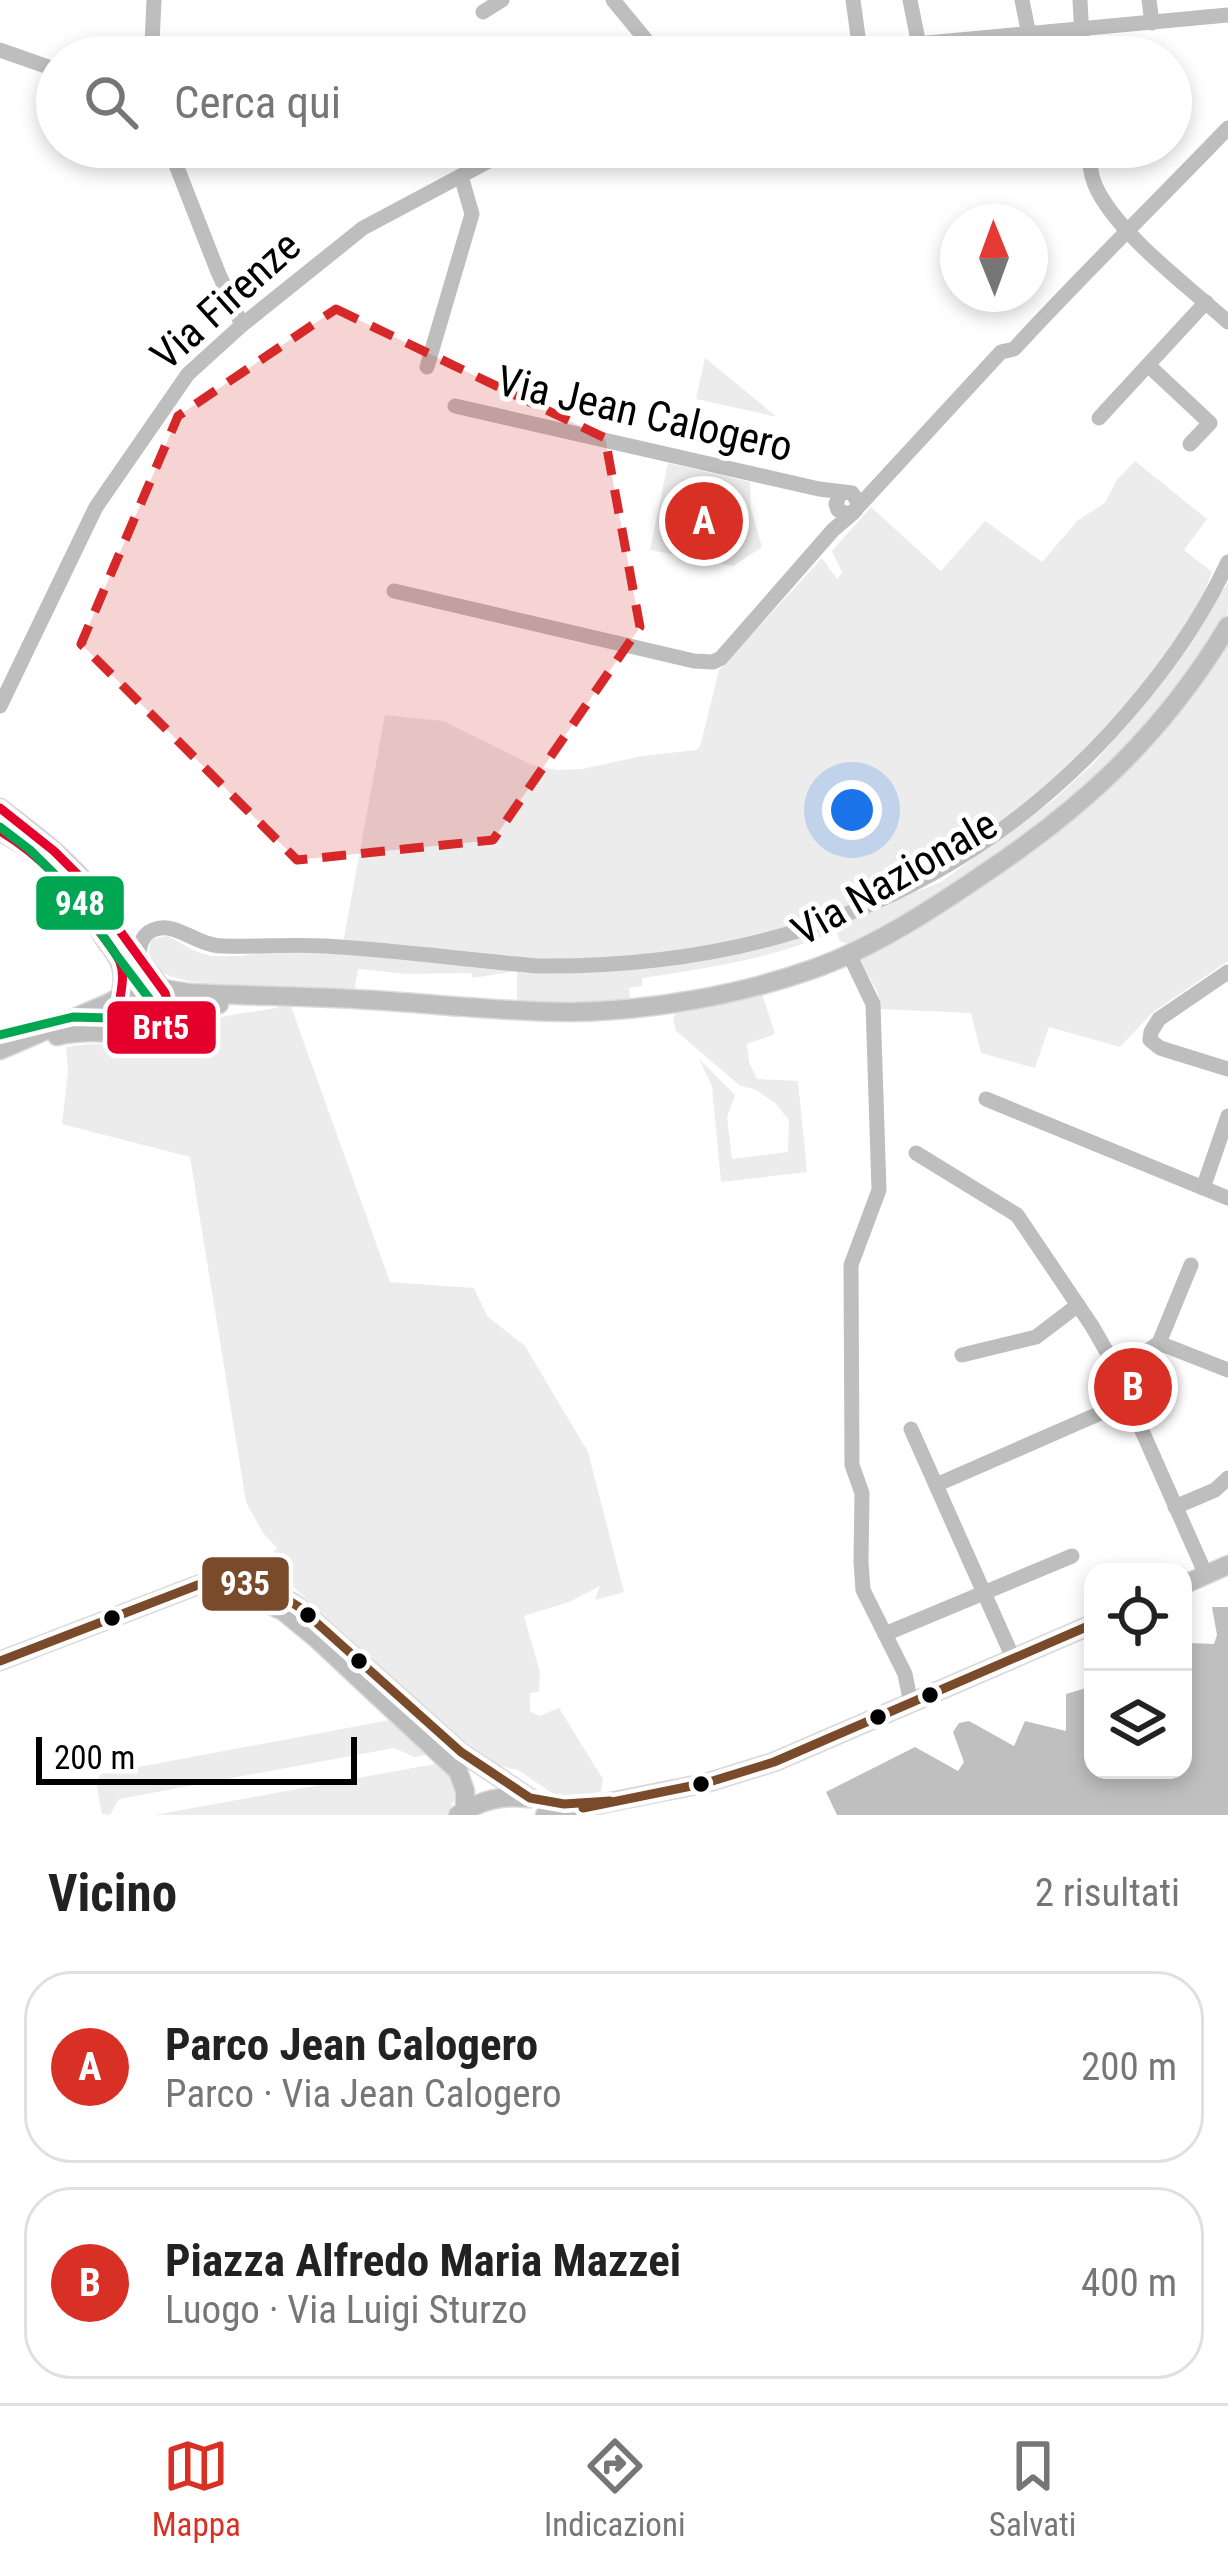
<!DOCTYPE html>
<html lang="it">
<head>
<meta charset="utf-8">
<style>
  :root { --surface:#fff; --page:#f2f2f2; --text:#222; --muted:#767676; --line:#e0e0e0; --accent:#d93025 }
  body { margin:0; font-family:"Roboto Condensed",sans-serif; background:var(--page); color:var(--text) }
  .controls { position:absolute; right:36px; bottom:36px; display:grid; overflow:hidden; border-radius:24px; box-shadow:0 6px 18px #0003 }
  .controls button { width:108px; height:108px; display:grid; place-items:center; padding:0; border:0; border-bottom:3px solid var(--line); background:var(--surface); color:var(--text); font:60px sans-serif }
  .compass { position:absolute; left:940px; top:204px; width:108px; height:108px; border-radius:50%; background:var(--surface); box-shadow:0 6px 18px #0003; rotate:359deg }
  .scale { position:absolute; left:36px; bottom:30px; width:321px; box-sizing:border-box; padding-left:12px; border:6px solid #000; border-top:0; font-size:33px; line-height:42px; white-space:nowrap; color:#000; -webkit-text-stroke:9px #fff; paint-order:stroke }
  .you { position:absolute; left:852px; top:810px; width:42px; height:42px; margin:-30px; border:9px solid #fff; border-radius:50%; background:#1a73e8; box-shadow:0 0 0 18px #1a73e833 }
  .badge { display:grid; place-items:center; width:78px; height:78px; border-radius:50%; background:var(--accent); color:#fff; font-size:39px; font-weight:700 }
  .pin { position:absolute; translate:-50% -50%; border:6px solid #fff; box-shadow:0 3px 12px #0006 }
  .list { margin:0; padding:0; list-style:none }
  h2 { display:flex; justify-content:space-between; align-items:center; height:156px; margin:0; padding:0 48px; font-size:51px }
  h2 small { font-size:39px; font-weight:400; color:var(--muted) }
  .list li { display:grid; grid-template-columns:78px 1fr auto; gap:36px; align-items:center; box-sizing:border-box; height:192px; margin:0 24px 24px; padding:0 24px; border:3px solid var(--line); border-radius:48px }
  .list b { display:block; font-size:45px; white-space:nowrap }
  .list p { margin:0; font-size:39px; white-space:nowrap; color:var(--muted) }
  .list em { font-size:39px; font-style:normal; color:var(--muted) }
  .icon { flex:none; width:66px; height:66px; fill:none; stroke:currentColor; stroke-width:2; stroke-linecap:round; stroke-linejoin:round }
  .map { position:relative; flex:none; width:1228px; height:1815px; overflow:hidden }
  .search { position:absolute; background:var(--surface); box-shadow:0 6px 18px #0003; left:36px; right:36px; top:36px; height:132px; display:flex; align-items:center; gap:30px; box-sizing:border-box; padding:0 42px; border-radius:66px; color:var(--muted); font-size:45px }
  .sheet { height:588px; background:var(--surface) }
  nav { display:flex; justify-content:space-around; align-items:center; box-sizing:border-box; height:168px; border-top:3px solid var(--line); background:var(--surface); font-size:33px; color:var(--muted) }
  nav a { display:grid; justify-items:center; gap:6px }
  nav .on { color:var(--accent) }
  .map>svg:first-child { display:block }
</style>
</head>
<body>
<div class="map">
<svg width="1228" height="1815" viewBox="0 0 1228 1815">
  <rect width="100%" height="100%" fill="#fff"/>
  <!-- green -->
  <g fill="#ececec">
    <polygon points="705,358 777,417 696,399"/>
    <polygon points="1135,461 1207,519 1184,550 1212,572 1199,606 1171,652 1098,742 994,831 855,909 700,954 545,963 343,943 385,715 443,721 532,765 557,770 582,769 642,756 696,750 700,747 719,670 822,558 837,579 842,572 832,551 871,507 941,571 985,521 1042,562 1078,520 1105,503 1116,481"/>
    <polygon points="668,463 750,482 751,509 762,547 733,566 650,550"/>
    <path d="M 1228,584 L 1228,613 L 1152,721 L 1055,814 L 971,876 L 856,942 L 849,944 L 840,941 L 836,931 C 775,958 708,968 642,978 L 642,986 L 629,988 L 630,1001 L 573,1004 L 517,1002 L 517,971 L 473,978 L 471,973 L 408,974 L 358,969 L 354,993 C 320,991 284,990 252,986 C 225,982 135,990 151,939 L 168,936 L 195,951 L 211,956 L 240,956 L 271,951 L 652,967 L 918,891 L 941,882 L 1052,801 L 1093,764 L 1136,715 L 1180,658 L 1216,597 Z"/>
    <polygon points="1228,639 1228,961 1152,1013 1120,1047 1049,1027 1035,1068 981,1053 971,1013 880,1009 878,993 858,956 1120,777 1171,722 1204,680"/>
    <polygon points="762,994 775,1034 747,1044 749,1062 757,1079 798,1081 807,1172 721,1182 712,1086 699,1059 735,1095 727,1117 732,1159 788,1152 789,1120 775,1103 756,1090 739,1085 676,1031 673,1018 680,1007"/>
    <path d="M 290,1004 L 390,1282 L 474,1288 L 487,1316 L 525,1346 L 588,1452 L 624,1592 L 595,1600 L 600,1586 L 569,1602 L 524,1616 L 540,1672 L 539,1692 L 530,1693 L 530,1711 L 539,1716 L 559,1708 L 603,1779 L 601,1792 L 571,1796 L 555,1795 L 518,1770 L 500,1766 L 452,1732 L 266,1562 L 277,1548 L 263,1533 L 246,1502 L 190,1157 L 62,1124 L 68,1072 L 66,1047 C 81,1045 98,1042 114,1046 C 127,1049 136,1057 150,1056 C 172,1055 180,1036 197,1026 C 225,1011 261,1014 290,1004 Z"/>
    <polygon points="395,1719 430,1754 415,1757 394,1748 119,1799 110,1815 102,1814 96,1782 101,1774"/>
    <path d="M 440,1763 C 458,1779 460,1795 446,1815 L 155,1815 Z"/>
  </g>
  <!-- water -->
  <path fill="#bfbfbf" d="M 1212,1607 L 1228,1607 L 1228,1815 L 837,1815 L 826,1792 L 915,1747 L 958,1771 L 964,1762 L 953,1732 L 959,1723 L 969,1721 L 1014,1746 L 1025,1721 L 1066,1731 L 1066,1694 L 1093,1686 L 1093,1770 L 1183,1770 L 1183,1700 L 1188,1701 C 1188,1681 1175,1660 1189,1643 L 1214,1644 L 1217,1635 Z"/>
  <g fill="none" stroke-linecap="round" stroke-linejoin="round">
    <defs>
      <g id="major">
        <path d="M 0,808 C 30,831 60,853 85,882 C 103,903 116,929 132,952 C 149,975 185,1001 161,1030"/>
        <path d="M 0,831 C 45,855 79,894 104,938 C 111,949 120,957 122,970 C 124,979 122,989 120,998"/>
        <path d="M 57,1036 C 87,1029 116,1033 146,1036 C 173,1028 191,1006 219,1004"/>
        <path d="M 0,1050 L 109,1003 L 140,985 L 189,993 C 250,996 310,996 371,1000 C 438,1004 505,1012 571,1012 C 649,1011 740,995 813,969 C 875,947 934,908 988,871 C 1088,804 1165,731 1228,626"/>
        <polyline points="1183,1585 1228,1565"/>
        <polyline points="216,1591 253,1597 283,1611 317,1639 458,1771 465,1791 465,1815"/>
        <path d="M 0,1661 L 203,1583 C 239,1576 270,1587 299,1607 L 461,1752 L 530,1798"/>
        <path d="M 458,1815 C 481,1800 501,1795 528,1798"/>
        <polyline points="545,1815 706,1783 774,1762 1093,1624"/>
      </g>
    </defs>
    <!-- major casing -->
    <use href="#major" stroke="#dbdbdb" stroke-width="21"/>
    <!-- minor -->
    <g stroke="#bebebe" stroke-width="15">
      <polyline points="613,0 660,57"/>
      <polyline points="853,0 860,51"/>
      <polyline points="910,0 919,45"/>
      <polyline points="1022,0 1029,35"/>
      <polyline points="1080,0 1083,57"/>
      <polyline points="1149,0 1152,23"/>
      <polyline points="483,12 502,0"/>
      <polyline points="0,50 57,70"/>
      <polyline points="145,57 152,44 154,0"/>
      <polyline points="776,57 1228,15"/>
      <polyline points="169,147 218,272 242,325"/>
      <path d="M 1088,147 C 1089,160 1090,173 1095,185 C 1116,233 1188,286 1228,322"/>
      <polyline points="1148,365 1210,423 1190,444"/>
      <polyline points="427,367 472,214 461,176"/>
      <polyline points="455,406 819,489 852,493 858,502 856,510 848,514 838,510 836,504 840,494 846,492"/>
      <polyline points="1099,418 1206,302"/>
      <path d="M 857,508 L 1001,352 L 1014,349 C 1083,274 1157,202 1228,128"/>
      <polyline points="394,591 694,661 713,662 721,658 833,530 854,512"/>
      <polyline points="0,706 96,507 188,374 242,325 363,228 515,147"/>
      <polyline points="849,954 873,1004 879,1190 851,1265 852,1465 862,1493 861,1562 863,1590 905,1674 911,1704"/>
      <path d="M 139,961 C 139,949 140,935 153,930 C 175,920 196,946 223,946 C 257,947 291,944 325,946 C 396,950 467,960 538,966 C 761,968 955,900 1109,734 C 1156,683 1199,625 1228,562"/>
      <polyline points="1228,972 1159,1019 1151,1032 1150,1040 1160,1048 1228,1069"/>
      <polyline points="986,1099 1228,1198"/>
      <polyline points="916,1153 1017,1215 1092,1326 1108,1354 1206,1575"/>
      <polyline points="1203,1188 1228,1116"/>
      <polyline points="1191,1265 1159,1343 1228,1370"/>
      <polyline points="962,1355 1036,1337 1078,1305"/>
      <polyline points="1116,1373 1156,1345"/>
      <polyline points="911,1429 1013,1658"/>
      <polyline points="936,1485 1128,1401 1159,1343"/>
      <polyline points="1175,1507 1215,1490 1228,1478"/>
      <polyline points="885,1634 1072,1556"/>
    </g>
    <!-- major -->
    <use href="#major" stroke="#bebebe" stroke-width="18"/>
    <defs>
      <g id="bus-1">
        <path d="M 0,1661 L 203,1583 C 239,1578 269,1587 299,1607 L 461,1752 L 530,1798 L 564,1804 L 610,1801"/>
        <polyline points="583,1808 706,1783 774,1762 1093,1624"/>
      </g>
      <path id="bus-2" d="M 0,808 L 54,851 L 83,880 L 165,993 L 170,1010 L 169,1018 L 158,1032 L 141,1036 C 100,1023 131,990 120,962 C 115,951 106,941 99,931 C 72,890 42,856 0,831"/>
      <polyline id="bus-3" points="0,827 30,850 73,893 117,956 151,1001 154,1011 147,1019 73,1017 0,1035"/>
    </defs>
    <!-- bus-1 casing -->
    <use href="#bus-1" stroke="#fff" stroke-width="18"/>
    <!-- bus-2 casing -->
    <use href="#bus-2" stroke="#fff" stroke-width="18"/>
    <!-- bus-3 casing -->
    <use href="#bus-3" stroke="#fff" stroke-width="18"/>
    <!-- bus-1 -->
    <use href="#bus-1" stroke="#7a4b2a" stroke-width="9"/>
    <!-- bus-2 -->
    <use href="#bus-2" stroke="#e4002b" stroke-width="9"/>
    <!-- bus-3 -->
    <use href="#bus-3" stroke="#00a651" stroke-width="9"/>
  </g>
  <!-- marked area -->
  <path fill="#d62828" fill-opacity="0.2" stroke="#d62828" stroke-width="9" stroke-dasharray="24 15" stroke-linejoin="round" d="M 336,309 L 605,438 L 640,627 L 493,840 L 297,860 L 81,644 L 178,416 Z"/>
  <!-- markers -->
  <g fill="#000" stroke="#fff" stroke-width="4.5">
    <circle cx="308" cy="1615" r="10"/>
    <circle cx="112" cy="1618" r="10"/>
    <circle cx="359" cy="1661" r="10"/>
    <circle cx="930" cy="1695" r="10"/>
    <circle cx="878" cy="1717" r="10"/>
    <circle cx="701" cy="1784" r="10"/>
  </g>
  <g text-anchor="middle" stroke-width="10" stroke-linejoin="round" paint-order="stroke">
    <!-- street labels -->
    <g font-size="42" fill="#000" stroke="#fff">
      <text transform="translate(225 300) rotate(-42)" y="15">Via Firenze</text>
      <text transform="translate(645 413) rotate(13)" y="15">Via Jean Calogero</text>
      <text transform="translate(894 877) rotate(-30)" y="15">Via Nazionale</text>
    </g>
  </g>
  <g stroke="#fff" stroke-width="4.5">
    <rect x="34" y="874" width="92" height="58" rx="12" fill="#00a651"/>
    <rect x="105" y="999" width="113" height="57" rx="12" fill="#e4002b"/>
    <rect x="200" y="1555" width="91" height="58" rx="12" fill="#7a4b2a"/>
  </g>
  <g font-size="33" text-anchor="middle" font-weight="bold" fill="#fff">
    <text x="80" y="915">948</text>
    <text x="161" y="1039">Brt5</text>
    <text x="245" y="1595">935</text>
  </g>
</svg>
<div class="controls">
<button><svg class="icon" aria-label="locate" viewBox="0 0 24 24"><circle cx="12" cy="12" r="6"/><path d="M12 2v4M12 18v4M2 12h4M18 12h4"/></svg></button>
<button><svg class="icon" aria-label="layers" viewBox="0 0 24 24"><path d="M12 4l9 5-9 5-9-5zM3 14l9 5 9-5"/></svg></button>
</div>
<svg class="compass" viewBox="-18 -18 36 36"><path d="M0-13l5 13h-10z" fill="#e53935"/><path d="M0 13l5-13h-10z" fill="#767676"/></svg>
<div class="scale">200 m</div>
<div class="you"></div>
<div class="pin badge" style="left:704px;top:521px">A</div>
<div class="pin badge" style="left:1133px;top:1387px">B</div>
<div class="search"><svg class="icon" aria-label="search" viewBox="0 0 24 24"><circle cx="10" cy="10" r="6"/><path d="M15 15l6 6"/></svg>Cerca qui</div>
</div>
<section class="sheet">
<h2>Vicino<small>2 risultati</small></h2>
<ul class="list">
<li><span class="badge">A</span><div><b>Parco Jean Calogero</b><p>Parco · Via Jean Calogero</p></div><em>200 m</em></li>
<li><span class="badge">B</span><div><b>Piazza Alfredo Maria Mazzei</b><p>Luogo · Via Luigi Sturzo</p></div><em>400 m</em></li>
</ul>
</section>
<nav>
<a class="on"><svg class="icon" aria-label="map" viewBox="0 0 24 24"><path d="M3 6l6-2 6 2 6-2v14l-6 2-6-2-6 2zM9 4v14M15 6v14"/></svg>Mappa</a>
<a><svg class="icon" aria-label="directions" viewBox="0 0 24 24"><path d="M12 3l9 9-9 9-9-9zM9 14v-3h6M13 9l2 2-2 2"/></svg>Indicazioni</a>
<a><svg class="icon" aria-label="saved" viewBox="0 0 24 24"><path d="M7 4h10v16l-5-4-5 4z"/></svg>Salvati</a>
</nav>
</body>
</html>
